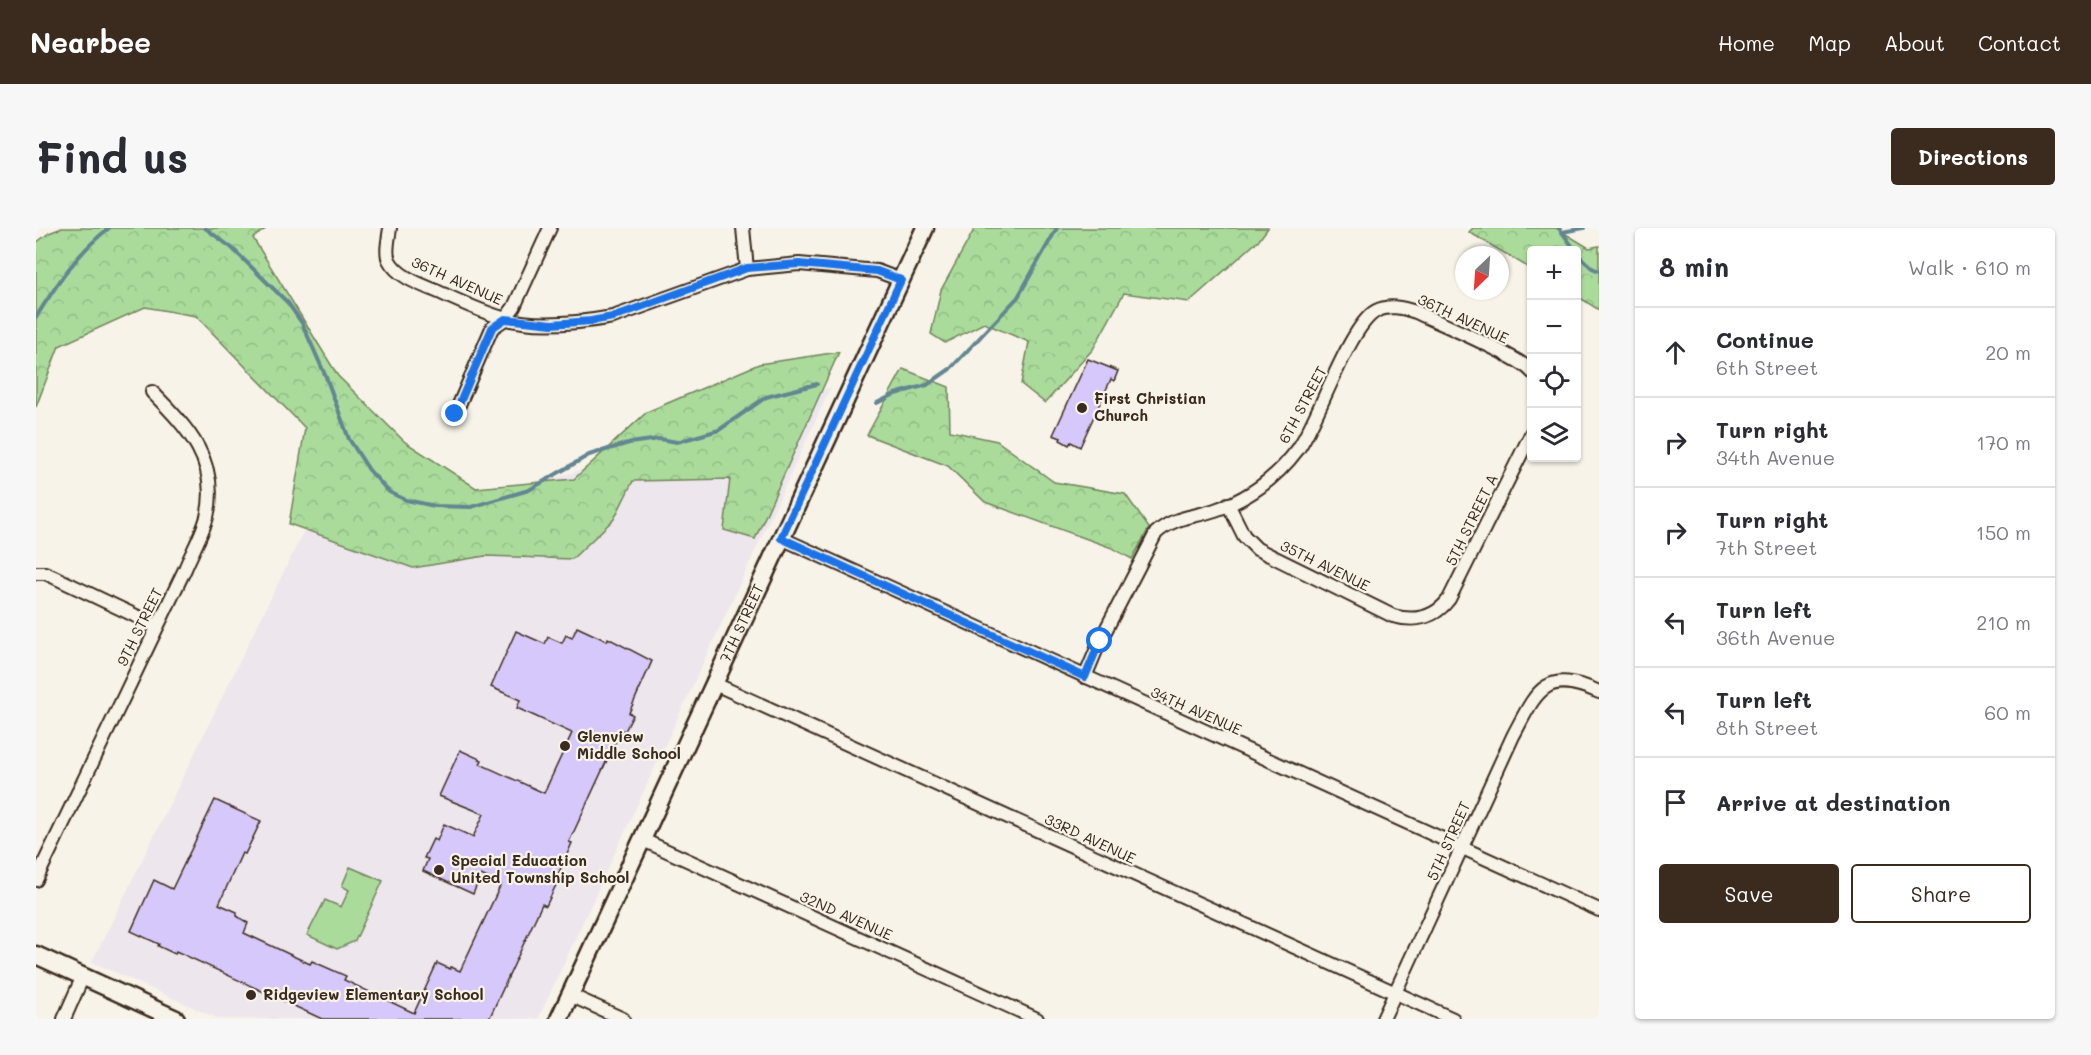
<!DOCTYPE html>
<html lang="en">
<head>
<meta charset="utf-8">
<style>
  :root { --surface:#fff; --page:#f7f7f7; --text:#2b2b33; --muted:#7c7c81; --line:#e1e1e2; --accent:#3b2a1e }
  body { margin:0; font-family:Mali,sans-serif; background:var(--page); color:var(--text) }
  .controls { position:absolute; right:18px; top:18px; display:grid; overflow:hidden; border-radius:6px; box-shadow:0 2px 4px #0004 }
  .controls button { width:54px; height:54px; display:grid; place-items:center; padding:0; border:0; border-bottom:2px solid var(--line); background:var(--surface); color:var(--text); font:30px sans-serif }
  .compass { position:absolute; left:1419px; top:18px; width:54px; height:54px; border-radius:50%; background:var(--surface); box-shadow:0 2px 4px #0004; rotate:205deg }
  .stop { position:absolute; width:18px; height:18px; margin:-14px; border:4px solid #1a73e8; border-radius:50%; background:#fff }
  .stop.end { background:#1a73e8; border-color:#fff; box-shadow:0 2px 6px #0008 }
  .list { margin:0; padding:0; list-style:none }
  h2 { display:flex; justify-content:space-between; align-items:center; height:78px; margin:0; padding:0 24px; font-size:26px }
  h2 small { font-size:20px; font-weight:400; color:var(--muted) }
  .list li { display:grid; grid-template-columns:39px 1fr auto; gap:18px; align-items:center; box-sizing:border-box; height:90px; padding:0 24px; border-top:2px solid var(--line) }
  .list b { display:block; font-size:22px; white-space:nowrap }
  .list p { margin:0; font-size:20px; white-space:nowrap; color:var(--muted) }
  .list em { font-size:20px; font-style:normal; color:var(--muted) }
  .actions { display:flex; gap:12px; padding:18px 24px }
  .actions a { flex:1; padding:14px 0; border:2px solid var(--accent); border-radius:6px; text-align:center; font-size:21px; color:var(--accent) }
  .actions .main { background:var(--accent); color:#fff }
  .icon { flex:none; width:33px; height:33px; fill:none; stroke:currentColor; stroke-width:2; stroke-linecap:round; stroke-linejoin:round }
  .map { position:relative; flex:none; width:1563px; height:791px; overflow:hidden; border-radius:6px }
  header { display:flex; align-items:center; gap:36px; box-sizing:border-box; height:84px; padding:0 30px; background:var(--accent); color:#fff }
  header strong { font-size:28px }
  nav { display:flex; gap:33px; margin-inline-start:auto; font-size:21px }
  .intro { display:flex; align-items:center; justify-content:space-between; box-sizing:border-box; height:144px; padding:0 36px }
  h1 { margin:0; font-size:42px }
  .button { padding:15px 27px; border-radius:6px; background:var(--accent); color:#fff; font-size:21px; font-weight:700 }
  main { display:flex; gap:36px; padding:0 36px }
  aside { flex:1; background:var(--surface); border-radius:6px; box-shadow:0 2px 4px #0004 }
  .map>svg:first-child { display:block }
</style>
</head>
<body>
<header>
<strong>Nearbee</strong>
<nav><a>Home</a><a>Map</a><a>About</a><a>Contact</a></nav>
</header>
<div class="intro"><h1>Find us</h1><a class="button">Directions</a></div>
<main>
<div class="map">
<svg width="1563" height="791" viewBox="0 0 1563 791">
  <defs>
    <pattern id="forest-crowns" width="20" height="18" patternUnits="userSpaceOnUse" patternTransform="scale(1.5)"><rect width="20" height="18" fill="#aadb9b"/><path d="M2 6a3 3 0 1 1 6 0M12 15a3 3 0 1 1 6 0" fill="none" stroke="#93bc85"/></pattern>
  </defs>
  <rect width="100%" height="100%" fill="#f7f3e8"/>
  <filter id="ink" filterUnits="userSpaceOnUse"><feTurbulence type="fractalNoise" baseFrequency=".0167" numOctaves="2"/><feDisplacementMap in="SourceGraphic" scale="12" xChannelSelector="R" yChannelSelector="G"/><feConvolveMatrix kernelMatrix="1 2 1 2 8 2 1 2 1" color-interpolation-filters="sRGB"/></filter>
  <g filter="url(#ink)">
    <!-- built -->
    <polygon fill="#ede6ed" points="795,159 502,791 183,791 56,734 311,215 369,300"/>
    <!-- forest -->
    <g fill="url(#forest-crowns)" stroke="#72825c" stroke-width="1.5">
      <polygon points="26,0 231,0 217,10 302,148 369,214 440,260 538,251 611,184 723,136 803,124 719,311 688,302 694,251 597,253 578,291 536,331 449,328 377,340 253,296 269,200 160,88 109,79 23,118 0,179 0,15 13,5"/>
      <polygon points="939,0 1232,0 1223,12 1153,74 1088,65 1057,121 1009,175 985,156 993,114 948,95 909,115 895,106 905,62"/>
      <polygon points="1437,0 1520,0 1553,20 1563,18 1563,82 1541,68 1540,22 1496,22 1495,41 1433,4"/>
      <polygon points="867,141 913,159 914,203 961,213 1018,254 1089,266 1113,300 1096,331 1076,320 949,274 912,238 831,207"/>
    </g>
    <!-- park -->
    <polygon fill="#aadb9b" stroke="#72825c" stroke-width="1.5" points="314,639 347,653 319,713 301,721 271,707 289,672 305,679 313,662 306,658"/>
    <g fill="none" stroke-linecap="round" stroke-linejoin="round">
      <!-- stream -->
      <g stroke="#638691" stroke-width="4">
        <polyline points="169,0 196,20 252,75 266,95 290,149 313,211 333,242 353,264 370,272 399,278 435,279 493,262 553,227 593,215 624,211 641,214 683,202 730,169 781,156"/>
        <polyline points="1523,0 1539,22"/>
        <polyline points="1526,4 1548,0"/>
        <polyline points="1540,25 1556,40 1563,43"/>
        <path d="M 0,89 C 22,55 40,26 73,0"/>
        <polyline points="916,139 982,69 1021,0"/>
        <polyline points="841,175 859,166 891,157 914,141"/>
      </g>
    </g>
    <!-- building -->
    <g fill="#d6c8fa" stroke="#3b2a1e" stroke-width="1.5">
      <polygon points="1052,131 1082,143 1078,153 1075,151 1044,219 1035,214 1033,217 1024,212 1025,210 1017,207"/>
      <polygon points="541,399 571,413 572,410 616,433 593,485 597,487 589,503 585,502 533,614 536,615 518,656 520,657 510,678 506,676 453,791 286,791 140,723 139,726 122,718 123,716 95,703 118,652 136,661 179,572 225,593 209,626 206,625 183,676 201,684 201,688 212,695 208,705 274,736 276,733 310,748 308,752 378,785 401,735 414,741 415,739 424,743 465,656 445,647 437,666 387,643 392,631 388,630 397,611 401,613 408,596 437,609 448,586 403,568 424,522 446,532 444,536 508,565 536,505 481,480 484,472 455,459 480,403 509,416 512,409 526,415 530,407 536,410"/>
    </g>
    <g fill="none" stroke-linecap="round" stroke-linejoin="round">
      <defs>
        <g id="street">
          <path d="M 354,0 C 353,9 349,24 353,32 C 361,48 383,56 398,62 C 421,72 443,83 467,90 C 500,100 543,95 577,89 L 711,41 L 763,36 L 841,43 L 865,52"/>
          <polyline points="707,0 711,41"/>
          <polyline points="419,186 456,100 469,91 478,79 514,0"/>
          <path d="M 1192,276 L 1208,308 L 1221,321 L 1357,388 C 1379,394 1399,390 1413,371 L 1496,204"/>
          <polyline points="745,310 1563,682"/>
          <polyline points="0,345 9,345 18,349 121,398"/>
          <path d="M 1049,449 L 1064,413 L 1120,305 C 1139,288 1156,290 1179,282 C 1212,271 1241,249 1262,221 C 1283,191 1313,98 1340,83 C 1353,76 1367,80 1380,84 C 1401,94 1485,129 1496,144"/>
          <polyline points="679,456 1417,791"/>
          <polyline points="607,612 1001,791"/>
          <path d="M 0,652 L 149,341 C 156,324 166,307 171,289 C 184,234 152,200 116,164"/>
          <polyline points="534,767 587,791"/>
          <polyline points="28,791 47,748"/>
          <path d="M 1347,791 L 1477,508 C 1501,463 1508,440 1563,464"/>
        </g>
        <g id="secondary">
          <polyline points="0,727 140,791"/>
          <path id="s1" d="M 523,791 L 889,0"/>
        </g>
      </defs>
      <!-- street casing -->
      <use href="#street" stroke="#3b2a1e" stroke-width="16"/>
      <!-- secondary casing -->
      <use href="#secondary" stroke="#3b2a1e" stroke-width="21"/>
      <!-- street -->
      <use href="#street" stroke="#f7f3e8" stroke-width="12"/>
      <!-- secondary -->
      <use href="#secondary" stroke="#f7f3e8" stroke-width="16"/>
    </g>
  </g>
  <g fill="none" stroke-linecap="round" stroke-linejoin="round" filter="url(#ink)">
    <!-- route -->
    <polyline stroke="#1a73e8" stroke-width="8" points="419,186 456,100 469,91 516,96 555,93 577,89 711,40 763,36 841,43 865,52 745,310 1049,449 1064,413"/>
  </g>
  <!-- markers -->
  <g fill="#3b2a1e" stroke="#f7f3e8" stroke-width="2">
    <circle cx="1046" cy="180" r="6"/>
    <circle cx="529" cy="518" r="6"/>
    <circle cx="403" cy="642" r="6"/>
    <circle cx="215" cy="767" r="6"/>
  </g>
  <g text-anchor="middle" stroke-width="4.5" stroke-linejoin="round" paint-order="stroke">
    <!-- street labels -->
    <g font-size="15" fill="#3b2a1e" stroke="#f7f3e8">
      <text transform="translate(421 53) rotate(24)" y="5">36TH AVENUE</text>
      <text transform="translate(1427 91) rotate(25)" y="5">36TH AVENUE</text>
      <text transform="translate(1267 177) rotate(-62)" y="5">6TH STREET</text>
      <text transform="translate(1436 292) rotate(-64)" y="5">5TH STREET A</text>
      <text transform="translate(1289 338) rotate(26)" y="5">35TH AVENUE</text>
      <text dy="5" stroke="none"><textPath href="#s1" startOffset="436">7TH STREET</textPath></text>
      <text transform="translate(104 399) rotate(-64)" y="5">9TH STREET</text>
      <text transform="translate(1160 483) rotate(24)" y="5">34TH AVENUE</text>
      <text transform="translate(1054 611) rotate(25)" y="5">33RD AVENUE</text>
      <text transform="translate(1413 613) rotate(-66)" y="5">5TH STREET</text>
      <text transform="translate(810 688) rotate(24)" y="5">32ND AVENUE</text>
    </g>
    <!-- poi labels -->
    <g font-size="15" font-weight="bold" fill="#3b2a1e" stroke="#f7f3e8" text-anchor="start">
      <text x="1058" y="176">First Christian<tspan x="1058" dy="17">Church</tspan></text>
      <text x="541" y="514">Glenview<tspan x="541" dy="17">Middle School</tspan></text>
      <text x="415" y="638">Special Education<tspan x="415" dy="17">United Township School</tspan></text>
      <text x="227" y="772">Ridgeview Elementary School</text>
    </g>
  </g>
</svg>
<div class="controls">
<button>+</button>
<button>−</button>
<button><svg class="icon" aria-label="locate" viewBox="0 0 24 24"><circle cx="12" cy="12" r="6"/><path d="M12 2v4M12 18v4M2 12h4M18 12h4"/></svg></button>
<button><svg class="icon" aria-label="layers" viewBox="0 0 24 24"><path d="M12 4l9 5-9 5-9-5zM3 14l9 5 9-5"/></svg></button>
</div>
<svg class="compass" viewBox="-18 -18 36 36"><path d="M0-13l5 13h-10z" fill="#e53935"/><path d="M0 13l5-13h-10z" fill="#7c7c81"/></svg>
<div class="stop" style="left:1064px;top:413px"></div>
<div class="stop end" style="left:419px;top:186px"></div>
</div>
<aside>
<h2>8 min<small>Walk · 610 m</small></h2>
<ul class="list">
<li><svg class="icon" aria-label="ahead" viewBox="0 0 24 24"><path d="M12 20V5M6 11l6-6 6 6"/></svg><div><b>Continue</b><p>6th Street</p></div><em>20 m</em></li>
<li><svg class="icon" aria-label="right" viewBox="0 0 24 24"><path d="M7 20v-9h11M14 6l5 5-5 5"/></svg><div><b>Turn right</b><p>34th Avenue</p></div><em>170 m</em></li>
<li><svg class="icon" aria-label="right" viewBox="0 0 24 24"><path d="M7 20v-9h11M14 6l5 5-5 5"/></svg><div><b>Turn right</b><p>7th Street</p></div><em>150 m</em></li>
<li><svg class="icon" aria-label="left" viewBox="0 0 24 24"><path d="M17 20v-9H6M10 6l-5 5 5 5"/></svg><div><b>Turn left</b><p>36th Avenue</p></div><em>210 m</em></li>
<li><svg class="icon" aria-label="left" viewBox="0 0 24 24"><path d="M17 20v-9H6M10 6l-5 5 5 5"/></svg><div><b>Turn left</b><p>8th Street</p></div><em>60 m</em></li>
<li><svg class="icon" aria-label="arrive" viewBox="0 0 24 24"><path d="M6 21V4h12l-3 4 3 4H6"/></svg><div><b>Arrive at destination</b></div></li>
</ul>
<div class="actions"><a class="main">Save</a><a>Share</a></div>
</aside>
</main>
</body>
</html>
